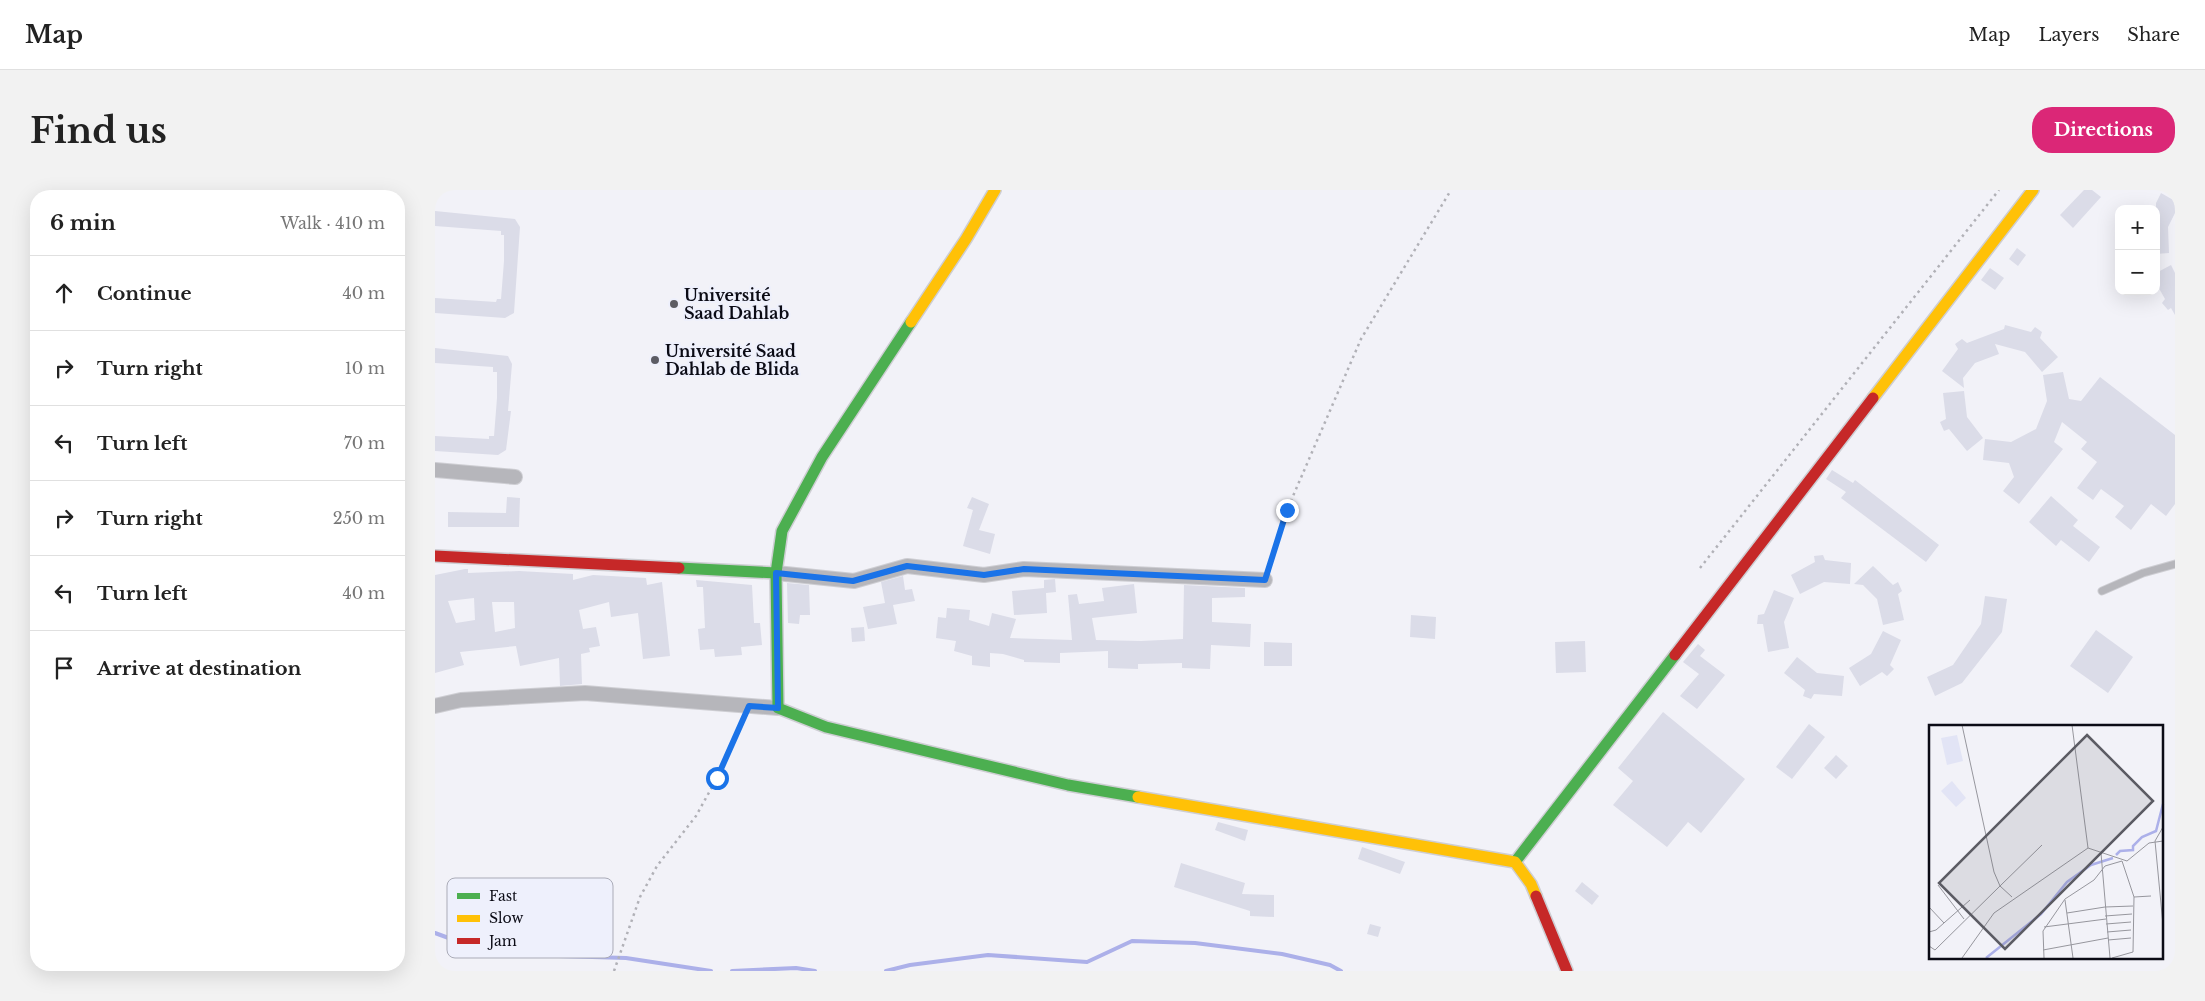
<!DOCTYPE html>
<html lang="en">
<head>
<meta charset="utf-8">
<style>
  :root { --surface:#fff; --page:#f2f2f2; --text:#222; --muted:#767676; --line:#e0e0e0; --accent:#db2777 }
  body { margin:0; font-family:"Libre Baskerville",serif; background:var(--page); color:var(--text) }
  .controls { position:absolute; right:15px; top:15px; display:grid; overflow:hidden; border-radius:10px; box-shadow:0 5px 20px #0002 }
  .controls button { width:45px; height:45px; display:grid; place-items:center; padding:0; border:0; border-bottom:1px solid var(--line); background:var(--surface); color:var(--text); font:25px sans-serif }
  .stop { position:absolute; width:15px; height:15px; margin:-11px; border:4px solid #1a73e8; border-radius:50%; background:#fff }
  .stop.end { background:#1a73e8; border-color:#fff; box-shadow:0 1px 5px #0008 }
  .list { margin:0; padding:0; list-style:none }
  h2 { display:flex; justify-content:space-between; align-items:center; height:65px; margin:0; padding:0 20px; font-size:21px }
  h2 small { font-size:16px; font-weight:400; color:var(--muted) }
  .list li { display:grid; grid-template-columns:32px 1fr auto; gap:15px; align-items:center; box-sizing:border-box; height:75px; padding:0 20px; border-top:1px solid var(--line) }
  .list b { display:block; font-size:19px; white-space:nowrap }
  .list em { font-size:16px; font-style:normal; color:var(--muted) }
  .icon { flex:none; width:28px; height:28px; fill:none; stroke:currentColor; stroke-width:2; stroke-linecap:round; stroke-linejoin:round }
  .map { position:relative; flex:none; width:1740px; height:781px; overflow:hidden; border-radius:20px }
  header { display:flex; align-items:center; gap:30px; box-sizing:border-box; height:70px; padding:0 25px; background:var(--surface); border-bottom:1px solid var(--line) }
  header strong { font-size:24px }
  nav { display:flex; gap:28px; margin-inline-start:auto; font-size:18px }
  .intro { display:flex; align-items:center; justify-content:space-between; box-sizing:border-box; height:120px; padding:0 30px }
  h1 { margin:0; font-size:35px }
  .button { padding:12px 22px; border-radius:20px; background:var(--accent); color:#fff; font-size:18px; font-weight:700 }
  main { display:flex; gap:30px; padding:0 30px }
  aside { flex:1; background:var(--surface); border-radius:20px; box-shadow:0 5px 20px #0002 }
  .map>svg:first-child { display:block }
</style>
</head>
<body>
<header>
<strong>Map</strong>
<nav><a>Map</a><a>Layers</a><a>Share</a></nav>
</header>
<div class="intro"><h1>Find us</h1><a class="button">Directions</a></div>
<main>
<aside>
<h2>6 min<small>Walk · 410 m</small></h2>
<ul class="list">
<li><svg class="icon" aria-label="ahead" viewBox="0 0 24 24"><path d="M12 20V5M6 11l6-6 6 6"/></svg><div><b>Continue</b></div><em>40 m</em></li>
<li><svg class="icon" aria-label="right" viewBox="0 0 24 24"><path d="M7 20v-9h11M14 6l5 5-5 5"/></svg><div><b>Turn right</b></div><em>10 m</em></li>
<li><svg class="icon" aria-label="left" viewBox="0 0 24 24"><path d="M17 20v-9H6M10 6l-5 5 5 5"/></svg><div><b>Turn left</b></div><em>70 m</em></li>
<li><svg class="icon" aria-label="right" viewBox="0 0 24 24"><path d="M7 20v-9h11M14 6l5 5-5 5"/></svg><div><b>Turn right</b></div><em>250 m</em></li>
<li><svg class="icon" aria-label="left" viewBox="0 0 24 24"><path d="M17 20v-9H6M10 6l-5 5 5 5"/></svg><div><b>Turn left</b></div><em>40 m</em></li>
<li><svg class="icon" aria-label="arrive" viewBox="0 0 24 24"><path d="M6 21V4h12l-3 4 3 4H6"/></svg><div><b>Arrive at destination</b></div></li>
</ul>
</aside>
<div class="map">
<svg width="1740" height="781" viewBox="0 0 1740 781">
  <rect width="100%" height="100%" fill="#f2f2f8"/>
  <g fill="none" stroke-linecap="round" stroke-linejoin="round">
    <!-- stream -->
    <g stroke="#acb0e9" stroke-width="4">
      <polyline points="0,743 57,764 191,768 276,781"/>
      <polyline points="297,781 361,778 380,781"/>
      <polyline points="451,781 475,775 553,765 652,772 697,751 760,753 847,764 895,775 906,781"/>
    </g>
  </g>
  <!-- building -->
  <g fill="#dbdce8" fill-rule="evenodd">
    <polygon points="1649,0 1657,0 1666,7 1638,38 1625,25"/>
    <polygon points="1726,3 1740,11 1740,23 1733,37 1734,63 1721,64 1721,13"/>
    <polygon points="0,21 80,29 85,37 79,123 70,128 0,123 0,108 61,112 62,109 66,109 69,71 69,45 66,45 66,41 0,36"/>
    <polygon points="1582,58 1591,65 1583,76 1574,69"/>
    <polygon points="1736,75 1740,83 1740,125 1736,118 1733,120 1727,113 1730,109 1721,93 1721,83"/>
    <polygon points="1555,78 1569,88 1560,100 1546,90"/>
    <polygon points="1570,135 1596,142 1600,137 1607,142 1605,148 1623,167 1607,182 1590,162 1560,154 1564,164 1540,173 1528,188 1529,198 1507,181 1523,159 1520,154 1527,149 1532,153 1569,139"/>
    <polygon points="0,158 73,166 77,174 73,221 76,221 71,260 63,265 0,261 0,246 54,249 54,246 59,246 62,208 62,182 58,182 58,177 0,173"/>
    <polygon points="1628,182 1634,209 1646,211 1665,187 1740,245 1740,314 1731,326 1716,314 1696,340 1680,327 1689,316 1666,299 1658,310 1642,298 1662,272 1646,259 1652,252 1627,232 1619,252 1628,259 1584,314 1568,301 1579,287 1574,273 1548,270 1550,249 1576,252 1601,239 1612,211 1608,185"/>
    <polygon points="1529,201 1532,227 1548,248 1532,261 1514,239 1509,241 1505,232 1511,229 1508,203"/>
    <polygon points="1397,280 1418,293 1420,290 1504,355 1491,372 1406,308 1411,302 1391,289"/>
    <polygon points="1616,306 1643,330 1638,336 1665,357 1654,372 1626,350 1621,356 1594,332"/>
    <polygon points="72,307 85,308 84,337 13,337 13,322 71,323"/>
    <polygon points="537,307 554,314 544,340 560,344 555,364 528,356 538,320 532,318"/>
    <polygon points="1388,365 1390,370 1416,373 1415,394 1389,392 1365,404 1356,385 1380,372 1379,366"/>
    <polygon points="1438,376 1458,395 1463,392 1467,401 1463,404 1469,430 1448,435 1442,409 1428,395 1419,394"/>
    <path d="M 30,379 L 33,379 L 33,383 L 84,381 L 138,384 L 138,390 L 158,385 L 211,388 L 212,395 L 227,392 L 235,466 L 208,469 L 203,423 L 176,427 L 174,412 L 144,420 L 148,439 L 161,437 L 165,456 L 154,458 L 155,462 L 146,464 L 147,494 L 125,496 L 124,468 L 85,476 L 81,456 L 25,462 L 29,475 L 0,483 L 0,385 ZM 39,408 L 40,430 L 21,433 L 13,411 ZM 57,412 L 79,412 L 80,438 L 60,442 Z"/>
    <polygon points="468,386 470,400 477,399 480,411 458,415 462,434 433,439 428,417 450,413 446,392"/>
    <polygon points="620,389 621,402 611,403 612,423 579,425 577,401 609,398 609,390"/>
    <polygon points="261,390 317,395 319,433 325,433 327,455 306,457 307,465 280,467 279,459 265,460 263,439 270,438 268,397 262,397"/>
    <polygon points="352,393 374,395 375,425 365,425 364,434 353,433"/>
    <polygon points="699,394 702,423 657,428 661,450 706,451 748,449 749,395 810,398 810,407 777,408 777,432 816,434 815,457 776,455 775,479 747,478 747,473 703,474 703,479 673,478 673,461 625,463 625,473 589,472 589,470 568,464 555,463 555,477 537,475 537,466 519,461 521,451 501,448 503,427 511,428 512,418 535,420 534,430 554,436 557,423 581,429 575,448 637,450 633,405 642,404 644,414 669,411 667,398"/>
    <polygon points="1339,400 1359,408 1349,432 1354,458 1333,462 1328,434 1322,434 1323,425 1329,424"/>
    <polygon points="1550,406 1572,409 1567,442 1527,493 1500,506 1492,487 1518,475 1546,434"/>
    <polygon points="976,425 1001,427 1000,449 975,447"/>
    <polygon points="429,437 430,451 417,452 416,438"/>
    <polygon points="1661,440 1698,467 1673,503 1635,476"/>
    <polygon points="1448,441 1466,450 1455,475 1459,479 1452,486 1447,482 1425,496 1414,478 1436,464"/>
    <polygon points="1150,451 1151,482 1121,483 1120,452"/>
    <polygon points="829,452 857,453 857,476 829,476"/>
    <polygon points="1263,454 1270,460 1265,466 1290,485 1262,519 1245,506 1264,484 1248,472"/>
    <polygon points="1362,467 1382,483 1409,486 1407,506 1379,504 1376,509 1368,506 1370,500 1349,483"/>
    <polygon points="1228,522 1310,589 1266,643 1253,632 1232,657 1178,615 1198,591 1183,578"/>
    <polygon points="1374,534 1390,547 1357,589 1341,577"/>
    <polygon points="1401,565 1413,576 1401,589 1389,578"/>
    <polygon points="783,632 813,640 810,651 780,640"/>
    <polygon points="927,657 970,672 965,684 923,669"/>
    <polygon points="746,673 810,693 807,704 839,705 839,727 815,726 815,721 739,697"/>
    <polygon points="1147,692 1164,706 1157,715 1140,701"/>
    <polygon points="935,734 946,737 943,747 932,744"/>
  </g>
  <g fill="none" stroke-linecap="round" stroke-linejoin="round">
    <defs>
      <polyline id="lane" points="1667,401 1708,383 1740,374"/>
      <g id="street">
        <polyline points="0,280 80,287"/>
        <polyline points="341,383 419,391 472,376 549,385 589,379 830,390"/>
        <polyline points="0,516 26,510 150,503 343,518"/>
      </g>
      <g id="fast">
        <polyline points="244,378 341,383 347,341 387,267 476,132"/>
        <polyline points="341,383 343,518 391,537 633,595 703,607"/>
        <polyline points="1080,672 1240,465"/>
      </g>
      <g id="slow">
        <polyline points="476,132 531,49 560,0"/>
        <polyline points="1438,208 1598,0"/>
        <polyline points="703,607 1080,672 1096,694 1101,706"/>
      </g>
      <g id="jam">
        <polyline points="0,366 244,378"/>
        <polyline points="1240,465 1438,208"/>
        <polyline points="1101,706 1132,781"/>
      </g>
    </defs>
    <!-- lane casing -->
    <use href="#lane" stroke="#ceced3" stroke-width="9"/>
    <!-- street casing -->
    <use href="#street" stroke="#ceced3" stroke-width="16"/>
    <!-- fast casing -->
    <use href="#fast" stroke="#ceced3" stroke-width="14"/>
    <!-- slow casing -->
    <use href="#slow" stroke="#ceced3" stroke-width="14"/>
    <!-- jam casing -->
    <use href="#jam" stroke="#ceced3" stroke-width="14"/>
    <!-- path -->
    <g stroke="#b1b1b7" stroke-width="2.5" stroke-dasharray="2.5 4" stroke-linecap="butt">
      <polyline points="1265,378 1564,0"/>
      <polyline points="833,379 852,320 926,149 1016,0"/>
      <polyline points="179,781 205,707 222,676 261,626 282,588 309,528"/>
    </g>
    <!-- lane -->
    <use href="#lane" stroke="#b6b6bb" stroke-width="7"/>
    <!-- street -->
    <use href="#street" stroke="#b6b6bb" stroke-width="14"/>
    <!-- fast -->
    <use href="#fast" stroke="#4caf50" stroke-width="11"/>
    <!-- slow -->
    <use href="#slow" stroke="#ffc107" stroke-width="11"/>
    <!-- jam -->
    <use href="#jam" stroke="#c62828" stroke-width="11"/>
  </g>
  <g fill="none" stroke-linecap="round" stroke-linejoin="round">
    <!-- route -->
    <polyline stroke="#1a73e8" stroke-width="6" points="282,588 314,516 343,518 341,383 418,391 472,376 549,385 589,379 830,390 852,320"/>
  </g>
  <!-- markers -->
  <g fill="#5c5c64" stroke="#eef0fc" stroke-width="2">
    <circle cx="239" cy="114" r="5"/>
    <circle cx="220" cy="170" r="5"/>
  </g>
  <g text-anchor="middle" stroke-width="4" stroke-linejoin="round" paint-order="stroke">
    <!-- poi labels -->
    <g font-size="16" font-weight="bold" fill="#0b0b15" stroke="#eef0fc" text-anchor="start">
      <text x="249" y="111">Université<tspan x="249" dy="18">Saad Dahlab</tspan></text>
      <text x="230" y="167">Université Saad<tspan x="230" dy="18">Dahlab de Blida</tspan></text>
    </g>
  </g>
  <!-- overview -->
  <g transform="translate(1494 535)">
    <rect width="234" height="234" fill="#f2f2f8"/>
    <path d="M 28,10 L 34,36 L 18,40 L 12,13 ZM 23,56 L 37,73 L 27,82 L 12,66 Z" fill="#e2e4f5"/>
    <path fill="none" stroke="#acb0e9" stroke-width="2.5" d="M 187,130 L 191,126 L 204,125 L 204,121 L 213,112 L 227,106 L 234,79M 57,233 L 112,189 L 138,157 L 162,140 L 184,133"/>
    <path fill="none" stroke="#96969d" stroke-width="1" d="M 143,0 L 159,123M 234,102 L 226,116 L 234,200M 159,123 L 198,136 L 220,118 L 234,116M 172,128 L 181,233M 9,160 L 35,194M 83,172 L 71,161 L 113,120M 205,172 L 222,171M 136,175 L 144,233M 0,182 L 15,198M 176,182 L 204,181M 138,188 L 176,182M 176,191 L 203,189M 177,199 L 202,197M 115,202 L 177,194M 0,207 L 7,205 L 41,175M 178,207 L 202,205M 179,215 L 202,213M 0,221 L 6,225 L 71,161 L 65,147 L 33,0M 114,225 L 179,213M 33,233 L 65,188 L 159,123M 115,233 L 114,206 L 136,174 L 165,155 L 176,141 L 193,136 L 205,172 L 204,227 L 183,233"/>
    <path fill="#5c5c64" fill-opacity="0.15" stroke="#5c5c64" stroke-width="2.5" d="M 158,10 L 224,76 L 76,224 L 10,158 Z"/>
    <rect width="234" height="234" fill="none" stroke="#0b0b15" stroke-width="2.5"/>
  </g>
  <!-- legend -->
  <rect x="12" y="688" width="166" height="80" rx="8" fill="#eef0fc" stroke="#aaabb7" stroke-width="1"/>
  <rect x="22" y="703" width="23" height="6" fill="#4caf50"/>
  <rect x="22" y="725" width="23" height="7" fill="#ffc107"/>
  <rect x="22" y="748" width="23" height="6" fill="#c62828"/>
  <g font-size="14" fill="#0b0b15">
    <text x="54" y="711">Fast</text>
    <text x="54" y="733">Slow</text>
    <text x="54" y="756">Jam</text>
  </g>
</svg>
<div class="controls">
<button>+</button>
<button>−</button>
</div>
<div class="stop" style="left:282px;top:588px"></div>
<div class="stop end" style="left:852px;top:320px"></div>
</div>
</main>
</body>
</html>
